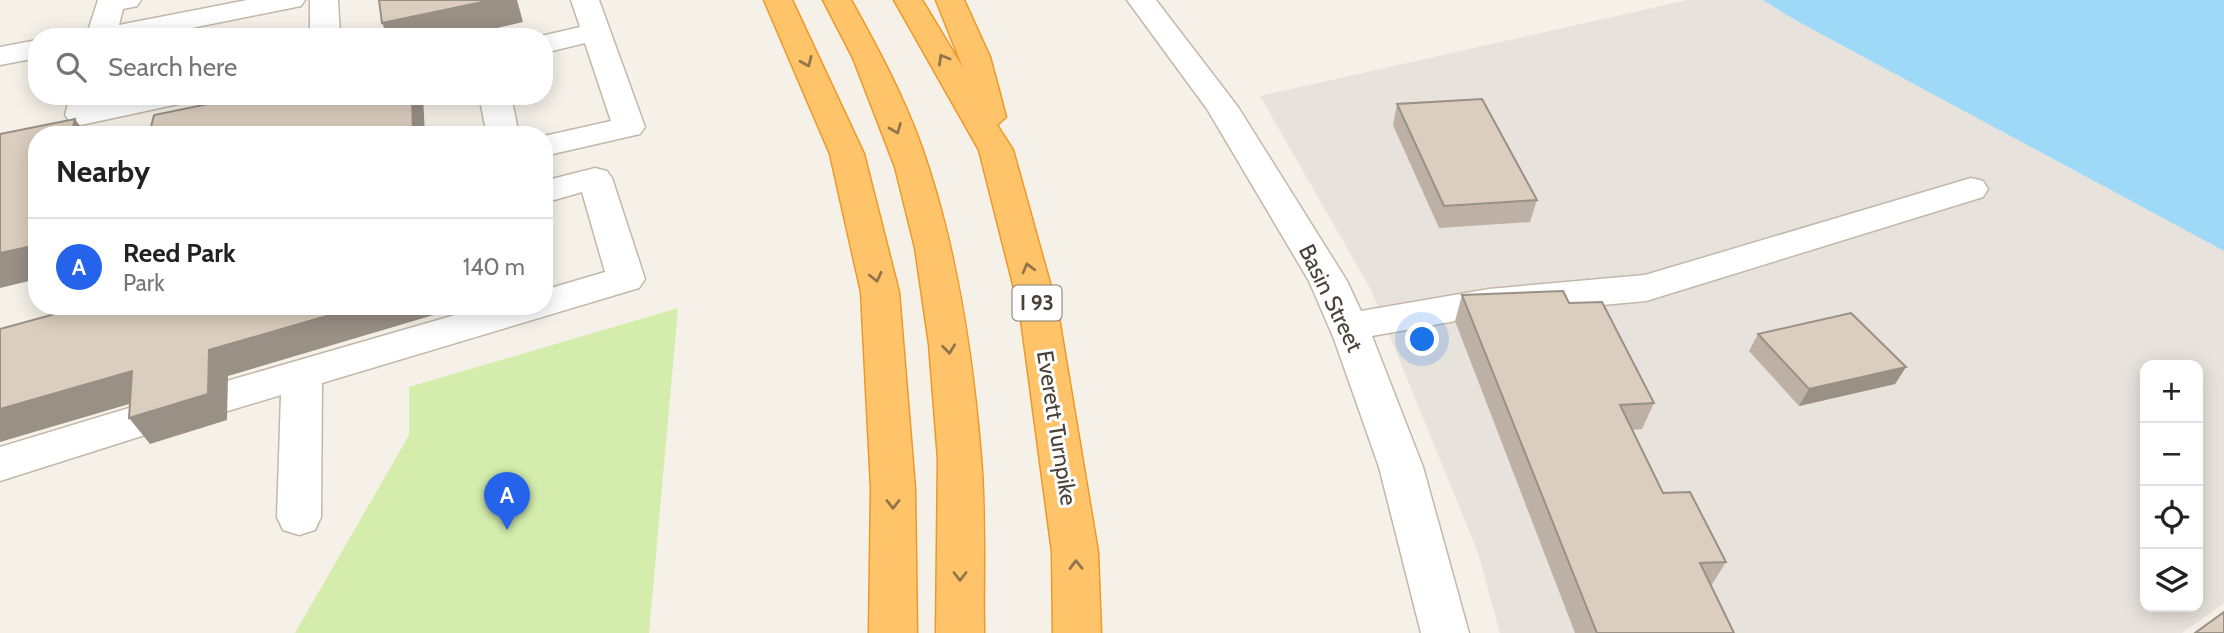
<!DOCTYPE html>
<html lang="en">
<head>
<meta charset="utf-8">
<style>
  :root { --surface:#fff; --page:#f6f6f6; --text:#222; --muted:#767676; --line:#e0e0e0; --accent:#2563eb }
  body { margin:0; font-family:Cabin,sans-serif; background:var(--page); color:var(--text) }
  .controls { position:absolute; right:21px; bottom:21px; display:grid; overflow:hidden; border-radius:14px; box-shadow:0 4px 18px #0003 }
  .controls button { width:63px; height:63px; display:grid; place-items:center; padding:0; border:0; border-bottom:2px solid var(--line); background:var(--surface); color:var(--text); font:35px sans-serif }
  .you { position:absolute; left:1423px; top:340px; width:24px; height:24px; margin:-18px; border:5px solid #fff; border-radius:50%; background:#1a73e8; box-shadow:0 0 0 10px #1a73e833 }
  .badge { display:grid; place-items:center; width:46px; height:46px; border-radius:50%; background:var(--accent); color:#fff; font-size:23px; font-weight:700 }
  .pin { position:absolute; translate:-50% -58px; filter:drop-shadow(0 2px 4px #0008) }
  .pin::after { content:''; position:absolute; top:37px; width:24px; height:21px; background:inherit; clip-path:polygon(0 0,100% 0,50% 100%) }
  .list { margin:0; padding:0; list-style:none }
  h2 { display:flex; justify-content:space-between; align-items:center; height:91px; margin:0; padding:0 28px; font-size:30px }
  h2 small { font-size:23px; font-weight:400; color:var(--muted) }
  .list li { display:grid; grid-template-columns:46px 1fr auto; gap:21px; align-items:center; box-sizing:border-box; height:98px; padding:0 28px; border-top:2px solid var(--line) }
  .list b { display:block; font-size:26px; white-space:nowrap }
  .list p { margin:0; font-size:23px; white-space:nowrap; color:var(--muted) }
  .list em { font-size:23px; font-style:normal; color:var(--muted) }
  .icon { flex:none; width:38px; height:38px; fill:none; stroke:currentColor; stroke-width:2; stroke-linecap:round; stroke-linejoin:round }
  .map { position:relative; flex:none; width:2224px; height:633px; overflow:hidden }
  .search { position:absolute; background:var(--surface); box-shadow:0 4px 18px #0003; left:28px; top:28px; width:525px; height:77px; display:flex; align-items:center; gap:18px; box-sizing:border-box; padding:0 24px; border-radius:28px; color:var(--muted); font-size:26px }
  .panel { position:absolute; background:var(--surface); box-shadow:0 4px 18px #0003; left:28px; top:126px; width:525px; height:189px; border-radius:28px }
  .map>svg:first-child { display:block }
</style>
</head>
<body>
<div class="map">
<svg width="2224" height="633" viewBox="0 0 2224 633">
  <rect width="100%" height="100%" fill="#f5f1e8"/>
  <!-- industrial -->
  <path fill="#e8e2dc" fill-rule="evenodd" d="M 1687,0 L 1763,0 L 1795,20 L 2224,251 L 2224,603 L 2182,633 L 1500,633 L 1478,553 L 1371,290 L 1260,96 ZM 2145,365 L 2198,365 L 2198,607 L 2145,607 Z"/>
  <!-- green -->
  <polygon fill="#d4edad" points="678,308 649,633 295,633 409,435 409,387"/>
  <!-- water -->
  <polygon fill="#9fd9f8" points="1763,0 2224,0 2224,251 1795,20"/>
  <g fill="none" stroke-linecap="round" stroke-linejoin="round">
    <defs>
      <g id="minor">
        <polygon points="98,0 141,0 137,6 123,9 119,25 247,0 305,0 301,6 291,8 147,37 86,37"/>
        <polygon points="310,0 338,0 340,37 310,37"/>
        <polygon points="571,0 599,0 645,127 640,134 544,156 544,136 611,121 585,43 544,53 544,37 537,37 580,27"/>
        <polygon points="1127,0 1156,0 1238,107 1347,281 1361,311 1489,289 1645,275 1971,178 1983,181 1988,189 1983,197 1646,301 1489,315 1372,336 1423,467 1469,633 1421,633 1379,467 1334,339 1309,281 1207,109"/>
        <polygon points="37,40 37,58 0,65 0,47"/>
        <polygon points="70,96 102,96 100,101 125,96 188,96 183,103 81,125 70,122 65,115"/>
        <polygon points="479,96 511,96 519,135 487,135"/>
        <polygon points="595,168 607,171 612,178 645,279 639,288 322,383 321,517 315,530 299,535 283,530 277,517 281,395 228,411 213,407 207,396 213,385 486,306 544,306 544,290 605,272 582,192 544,203 544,181"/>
        <polygon points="152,401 167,406 173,417 167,428 0,481 0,447"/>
      </g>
      <g id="highway">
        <polygon points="764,0 792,0 864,154 899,292 915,488 917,633 869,633 871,488 861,292 830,154"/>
        <path d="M 823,0 L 851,0 C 881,54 911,110 929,169 C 959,262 973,360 981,457 C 986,515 983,575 984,633 L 936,633 L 938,459 L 929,344 L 915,248 L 895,167 L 853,58 Z"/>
        <polygon points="894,0 922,0 963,68 936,0 964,0 990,57 1006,117 997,125 1013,150 1058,312 1098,552 1101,633 1053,633 1052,552 1020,312 979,150"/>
      </g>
    </defs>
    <!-- minor casing -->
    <use href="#minor" stroke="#c2b8a9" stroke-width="3"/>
    <!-- highway casing -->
    <use href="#highway" stroke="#ed992a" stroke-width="3"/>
    <!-- minor -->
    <use href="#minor" fill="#fff" fill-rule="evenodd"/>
    <!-- highway -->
    <use href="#highway" fill="#ffc469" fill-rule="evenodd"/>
  </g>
  <!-- wall -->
  <g fill="#bcb1a4">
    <polygon points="1397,104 1537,200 1530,222 1439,228 1393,125"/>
    <polygon points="1462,295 1569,303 1654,403 1642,429 1632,430 1663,493 1726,562 1711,586 1734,633 1575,633 1455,321"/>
    <polygon points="1758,334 1906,367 1895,384 1799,406 1749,351"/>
  </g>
  <!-- shaded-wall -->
  <g fill="#999086">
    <polygon points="492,0 517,0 523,22 458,37 388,37 382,23"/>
    <polygon points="412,96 423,96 425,135 413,135"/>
    <polygon points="75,119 86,135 71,135"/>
    <polygon points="37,245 37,279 0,288 0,253"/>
    <polygon points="361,306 464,306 228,376 227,420 150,444 129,418 209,350"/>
    <polygon points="1906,367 1895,384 1799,406 1809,389"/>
    <polygon points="132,371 153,397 0,442 0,409"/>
  </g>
  <!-- building -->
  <g fill="#dbcebf" stroke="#999086" stroke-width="2">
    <polygon points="379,0 492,0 382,23"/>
    <polygon points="247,96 412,96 413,135 149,135 154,115"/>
    <polygon points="1482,99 1537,200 1444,206 1397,104"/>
    <polygon points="75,119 71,135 37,135 37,245 0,253 0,134"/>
    <polygon points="1563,291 1569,303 1602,302 1654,403 1620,405 1663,493 1690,492 1726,562 1700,563 1734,633 1597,633 1462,295"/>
    <polygon points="84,306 361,306 209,350 208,394 129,418 132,371 0,409 0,329"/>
    <polygon points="1851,313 1906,367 1809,389 1758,334"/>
    <polygon points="2224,612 2224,633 2195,633"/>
  </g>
  <!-- one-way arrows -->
  <defs><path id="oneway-chevron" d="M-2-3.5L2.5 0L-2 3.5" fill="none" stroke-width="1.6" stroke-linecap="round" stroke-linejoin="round" transform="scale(1.75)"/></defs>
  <g stroke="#92754a">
    <use href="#oneway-chevron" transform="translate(943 59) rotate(-120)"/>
    <use href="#oneway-chevron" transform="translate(807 62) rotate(66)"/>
    <use href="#oneway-chevron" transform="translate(896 129) rotate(68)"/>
    <use href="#oneway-chevron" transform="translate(1028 268) rotate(-105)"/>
    <use href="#oneway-chevron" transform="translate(876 277) rotate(77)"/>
    <use href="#oneway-chevron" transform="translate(949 349) rotate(83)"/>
    <use href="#oneway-chevron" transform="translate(893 504) rotate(90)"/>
    <use href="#oneway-chevron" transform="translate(1076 565) rotate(-91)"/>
    <use href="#oneway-chevron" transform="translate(960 576) rotate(90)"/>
  </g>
  <g text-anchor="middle" stroke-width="6" stroke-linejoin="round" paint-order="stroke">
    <!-- shield labels -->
    <rect fill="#fff" stroke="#807a72" stroke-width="2" x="1012.5" y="285.5" width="49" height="35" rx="5"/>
    <g font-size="21" font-weight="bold" fill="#4a4136">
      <text x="1037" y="310">I 93</text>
    </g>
    <!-- street labels -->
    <g font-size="23" fill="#4a4136" stroke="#fff">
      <text transform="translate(1331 298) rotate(64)" y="8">Basin Street</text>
      <text transform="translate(1057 428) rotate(81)" y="8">Everett Turnpike</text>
    </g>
  </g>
</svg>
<div class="controls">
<button>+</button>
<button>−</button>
<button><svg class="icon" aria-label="locate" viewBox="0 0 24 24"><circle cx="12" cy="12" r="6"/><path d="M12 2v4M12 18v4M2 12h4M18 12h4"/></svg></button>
<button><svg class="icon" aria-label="layers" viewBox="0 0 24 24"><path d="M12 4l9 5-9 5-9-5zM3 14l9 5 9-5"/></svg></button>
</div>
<div class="you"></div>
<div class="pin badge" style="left:507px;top:530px">A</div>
<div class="search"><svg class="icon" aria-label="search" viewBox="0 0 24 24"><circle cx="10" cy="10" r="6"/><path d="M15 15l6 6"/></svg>Search here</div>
<section class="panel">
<h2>Nearby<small></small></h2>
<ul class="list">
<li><span class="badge">A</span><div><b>Reed Park</b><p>Park</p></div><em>140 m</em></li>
</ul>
</section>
</div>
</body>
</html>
